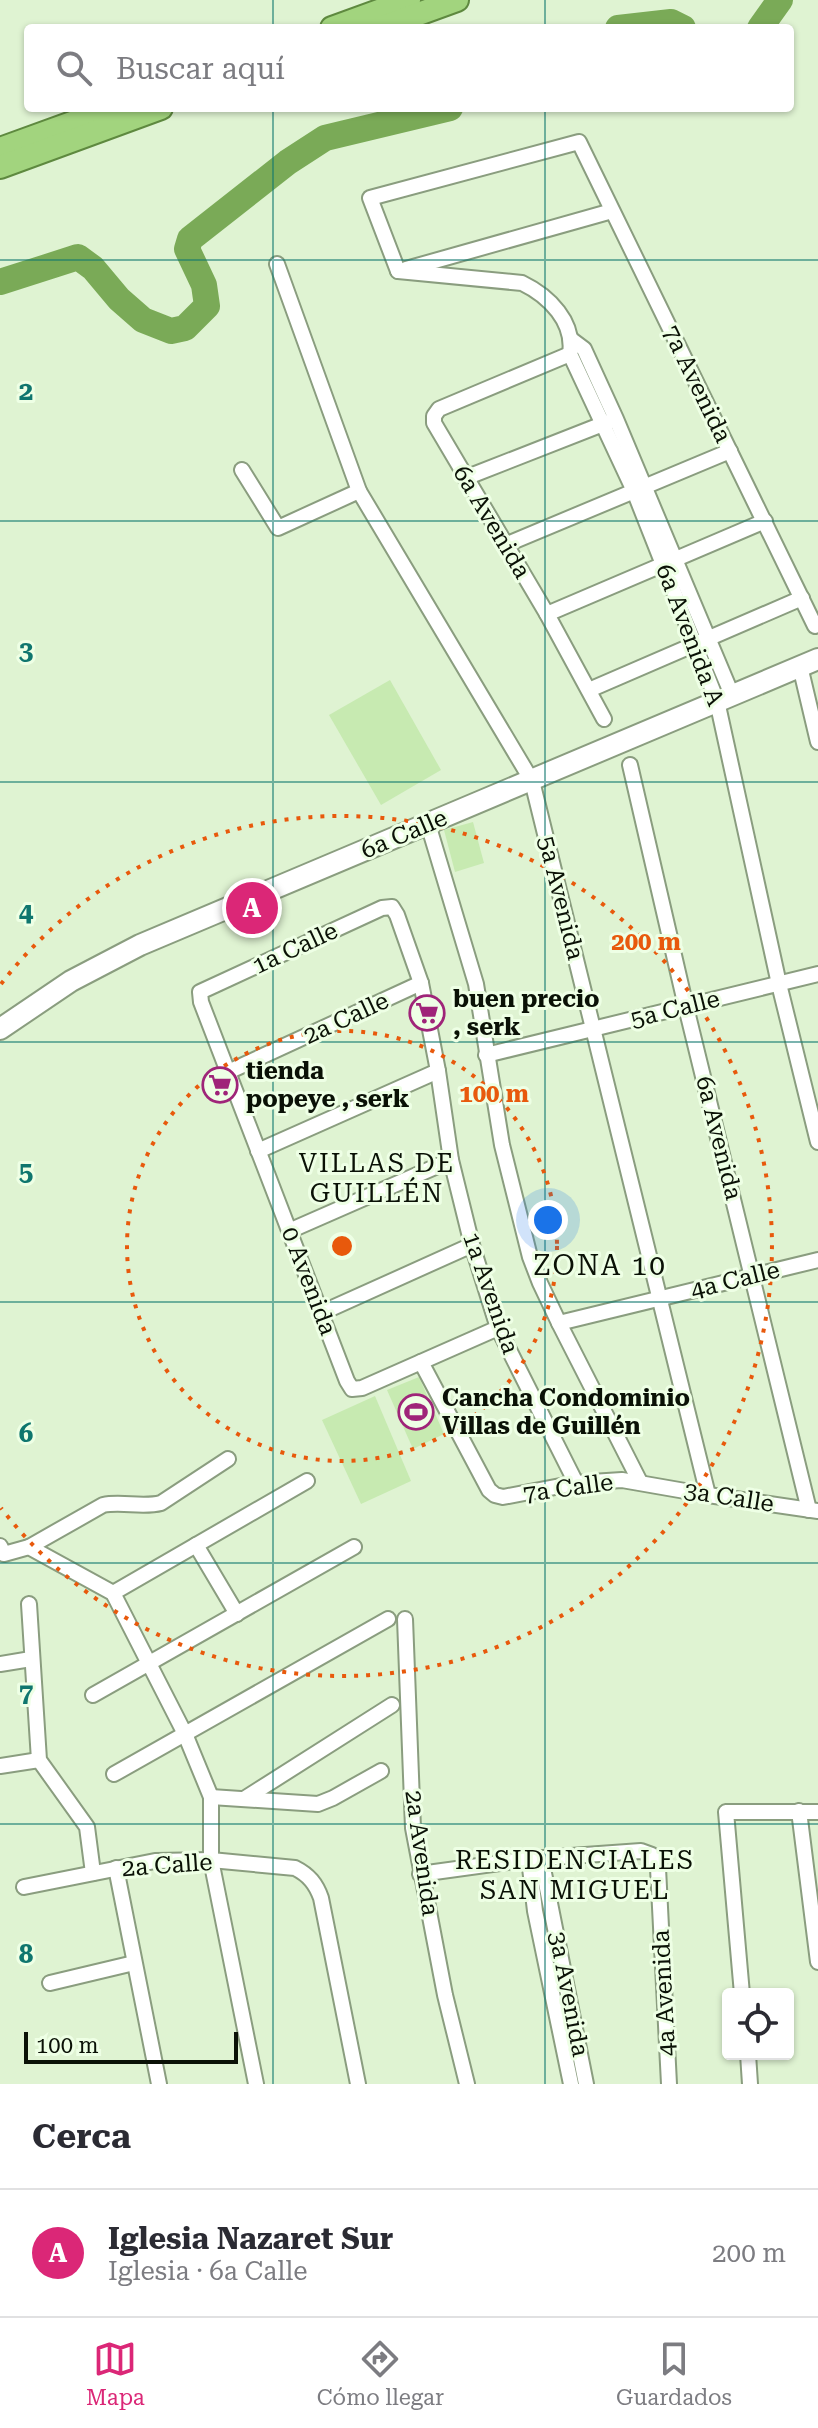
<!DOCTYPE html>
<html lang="es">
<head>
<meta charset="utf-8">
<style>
  :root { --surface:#fff; --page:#f2f2f3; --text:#2b2b33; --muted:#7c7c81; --line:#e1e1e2; --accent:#db2777 }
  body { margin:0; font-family:"Roboto Serif",serif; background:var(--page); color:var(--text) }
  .controls { position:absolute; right:24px; bottom:24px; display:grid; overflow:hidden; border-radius:8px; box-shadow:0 2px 6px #0004 }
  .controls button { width:72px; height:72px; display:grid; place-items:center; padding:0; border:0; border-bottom:2px solid var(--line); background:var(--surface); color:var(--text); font:40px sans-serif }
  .scale { position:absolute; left:24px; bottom:20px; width:214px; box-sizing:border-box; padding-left:8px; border:4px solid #0a1106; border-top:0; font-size:22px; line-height:28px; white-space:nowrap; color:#0a1106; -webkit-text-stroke:6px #eeffe5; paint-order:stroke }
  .you { position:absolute; left:548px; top:1220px; width:28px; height:28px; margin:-20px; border:6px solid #fff; border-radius:50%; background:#1a73e8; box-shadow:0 0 0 12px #1a73e833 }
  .badge { display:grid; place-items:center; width:52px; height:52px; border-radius:50%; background:var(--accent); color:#fff; font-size:26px; font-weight:700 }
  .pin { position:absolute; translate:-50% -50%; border:4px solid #fff; box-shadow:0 2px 8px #0006 }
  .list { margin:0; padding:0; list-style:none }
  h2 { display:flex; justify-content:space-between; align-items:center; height:104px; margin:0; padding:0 32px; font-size:34px }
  h2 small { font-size:26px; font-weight:400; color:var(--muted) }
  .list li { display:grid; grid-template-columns:52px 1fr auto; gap:24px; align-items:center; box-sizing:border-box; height:128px; padding:0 32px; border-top:2px solid var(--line) }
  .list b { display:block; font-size:30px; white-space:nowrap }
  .list p { margin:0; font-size:26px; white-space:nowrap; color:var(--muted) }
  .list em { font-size:26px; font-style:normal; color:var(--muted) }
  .icon { flex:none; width:44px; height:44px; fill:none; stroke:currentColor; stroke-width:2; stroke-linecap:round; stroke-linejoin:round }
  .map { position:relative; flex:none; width:818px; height:2084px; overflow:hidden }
  .search { position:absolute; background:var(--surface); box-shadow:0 2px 6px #0004; left:24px; right:24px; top:24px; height:88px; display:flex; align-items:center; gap:20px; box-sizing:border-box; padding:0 28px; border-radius:8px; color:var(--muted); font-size:30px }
  .sheet { height:232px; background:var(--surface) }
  nav { display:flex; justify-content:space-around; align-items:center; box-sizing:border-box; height:112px; border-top:2px solid var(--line); background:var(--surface); font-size:22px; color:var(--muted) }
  nav a { display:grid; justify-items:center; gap:4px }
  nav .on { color:var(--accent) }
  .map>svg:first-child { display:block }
</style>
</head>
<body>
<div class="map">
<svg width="818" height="2084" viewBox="0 0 818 2084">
  <rect width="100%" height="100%" fill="#dff3d2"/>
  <!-- green -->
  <g fill="#c7eab1">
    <polygon points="390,680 441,770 381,805 329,715"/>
    <polygon points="473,822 484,863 455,872 444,830"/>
    <polygon points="419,1377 444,1434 413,1449 387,1390"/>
    <polygon points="375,1396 411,1481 361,1504 322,1420"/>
  </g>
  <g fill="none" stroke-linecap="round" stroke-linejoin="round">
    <!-- river -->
    <g stroke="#7aaa57" stroke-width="26">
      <polyline points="618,28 671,22 683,28"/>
      <polyline points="760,28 780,0"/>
      <polyline points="0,282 78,257 93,268 119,299 143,320 171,331 185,328 207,306 204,285 187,249 190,239 288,162 325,138 450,108"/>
    </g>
    <defs>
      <g id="minor">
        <polyline points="277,264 359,491 532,781 708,1495"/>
        <polyline points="406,269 612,211"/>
        <path d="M 398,271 L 522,283 C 549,296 575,322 570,354 L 634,491 L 717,701 L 779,984 L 818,1142"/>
        <polyline points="398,271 370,198 579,142 815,626"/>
        <polyline points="572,340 584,349 616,419 732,695"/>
        <polyline points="570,354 439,409 434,416 434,423 547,614 604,719"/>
        <polyline points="242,470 278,528 359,491"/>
        <polyline points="465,478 608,422"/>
        <polyline points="505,545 730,451"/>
        <polyline points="547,614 765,521"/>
        <polyline points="800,666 818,742"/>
        <polyline points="589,690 802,598"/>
        <polyline points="630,765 686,1007 809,1510"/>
        <polyline points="428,824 476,984 502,1145 530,1257 540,1283 559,1323 640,1482"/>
        <polyline points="486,1055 818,974"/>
        <polyline points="228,1072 421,983"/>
        <polyline points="258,1151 438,1071"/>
        <polyline points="289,1231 451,1160"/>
        <polyline points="321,1313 472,1245"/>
        <polyline points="559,1323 818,1260"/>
        <polyline points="498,1328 362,1388 352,1389 347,1381 201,1002 200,992 382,908 392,907 397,915 421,983 438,1071 451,1160 472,1245 498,1328 576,1483"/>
        <polyline points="421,1362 489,1490 495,1495 503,1497 576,1483 622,1480 708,1495 818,1511"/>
        <polyline points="196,1545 237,1614"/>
        <polyline points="0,1546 4,1554 29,1547 113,1593 185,1734 211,1797 211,1860 256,2084"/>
        <path d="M 29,1547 L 103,1505 C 122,1501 142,1508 161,1503 L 228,1459"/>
        <polyline points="113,1593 307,1481"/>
        <polyline points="29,1604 39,1760 87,1827 93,1873"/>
        <polyline points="405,1619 413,1828 445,1995 467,2084"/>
        <polyline points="0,1664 31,1659"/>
        <polyline points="93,1695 354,1547"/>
        <polyline points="0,1766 39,1760"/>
        <polyline points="114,1774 388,1619"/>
        <polyline points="211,1797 318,1804 333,1798 381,1771"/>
        <polyline points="244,1799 392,1705"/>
        <polyline points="799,1811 818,1962"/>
        <polyline points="541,1858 586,2084"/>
        <polyline points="529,1859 535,1911 571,2084"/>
        <polyline points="116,1868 159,2084"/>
        <polyline points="420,1874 529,1859 641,1851 652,1855 658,1868 669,2084"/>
        <path d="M 24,1887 L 155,1861 L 211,1860 L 295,1868 C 309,1875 316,1884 321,1898 L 358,2084"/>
        <polyline points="50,1983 134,1963"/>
        <polyline points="742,1994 726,1812 818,1812"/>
        <polyline points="748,2054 750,2084"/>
      </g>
      <polyline id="secondary" points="0,1029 71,981 140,945 818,659"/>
      <g id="trunk">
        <polyline points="332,28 409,0"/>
        <polyline points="380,28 457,0"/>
        <polyline points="0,149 113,108"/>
        <polyline points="0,167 161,108"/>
      </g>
    </defs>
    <!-- minor casing -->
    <use href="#minor" stroke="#8a9d7f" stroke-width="18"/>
    <!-- secondary casing -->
    <use href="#secondary" stroke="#8a9d7f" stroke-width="24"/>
    <!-- trunk casing -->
    <use href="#trunk" stroke="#5e893f" stroke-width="26"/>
    <!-- minor -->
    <use href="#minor" stroke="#fff" stroke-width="14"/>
    <!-- secondary -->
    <use href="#secondary" stroke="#fff" stroke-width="20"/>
    <!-- trunk -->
    <use href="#trunk" stroke="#a2d47e" stroke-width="22"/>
  </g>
  <!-- grid -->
  <path fill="none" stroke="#0f766e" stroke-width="2" stroke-opacity="0.55" d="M 273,0 L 273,28M 545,0 L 545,28M 273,108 L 273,2084M 545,108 L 545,2084M 0,260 L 818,260M 0,521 L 818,521M 0,782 L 818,782M 0,1042 L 818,1042M 0,1302 L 818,1302M 0,1563 L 818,1563M 0,1824 L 818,1824"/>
  <!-- distance rings -->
  <g fill="none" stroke="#e8590c" stroke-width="4" stroke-dasharray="4 8">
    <circle cx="342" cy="1246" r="215"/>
    <path d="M1 984A430 430 0 1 1 1 1508"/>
  </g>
  <!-- icons -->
  <defs>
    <symbol id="supermarket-ring" viewBox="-11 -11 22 22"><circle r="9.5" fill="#eeffe5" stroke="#9f2479" stroke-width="1.5"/><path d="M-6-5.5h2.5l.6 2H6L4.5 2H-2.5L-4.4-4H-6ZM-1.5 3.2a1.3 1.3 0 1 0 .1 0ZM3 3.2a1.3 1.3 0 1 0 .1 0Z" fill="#9f2479"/></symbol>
    <symbol id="stadium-ring" viewBox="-11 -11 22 22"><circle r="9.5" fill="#eeffe5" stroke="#9f2479" stroke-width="1.5"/><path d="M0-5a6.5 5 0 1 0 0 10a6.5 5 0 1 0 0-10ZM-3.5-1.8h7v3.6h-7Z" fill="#9f2479"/></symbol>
  </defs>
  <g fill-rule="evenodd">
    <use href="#supermarket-ring" x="407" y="993" width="40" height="40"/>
    <use href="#supermarket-ring" x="200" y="1065" width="40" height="40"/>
    <use href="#stadium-ring" x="396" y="1392" width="40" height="40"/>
  </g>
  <g text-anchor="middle" stroke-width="6" stroke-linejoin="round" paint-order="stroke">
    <!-- street labels -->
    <g font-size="24" fill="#0a1106" stroke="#eeffe5">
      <text transform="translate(697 384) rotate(64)" y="8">7a Avenida</text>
      <text transform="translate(492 522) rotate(59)" y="8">6a Avenida</text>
      <text transform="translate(690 635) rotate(69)" y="8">6a Avenida A</text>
      <text transform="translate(404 834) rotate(-23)" y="8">6a Calle</text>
      <text transform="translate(561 898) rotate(76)" y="8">5a Avenida</text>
      <text transform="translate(295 948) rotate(-25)" y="8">1a Calle</text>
      <text transform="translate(675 1009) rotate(-14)" y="8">5a Calle</text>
      <text transform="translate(346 1018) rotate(-25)" y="8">2a Calle</text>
      <text transform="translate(719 1138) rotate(76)" y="8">6a Avenida</text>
      <text transform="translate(735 1280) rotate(-14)" y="8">4a Calle</text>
      <text transform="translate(309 1281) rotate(69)" y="8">0 Avenida</text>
      <text transform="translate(491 1293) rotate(71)" y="8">1a Avenida</text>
      <text transform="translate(568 1488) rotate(-8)" y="8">7a Calle</text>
      <text transform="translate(729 1497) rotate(9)" y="8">3a Calle</text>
      <text transform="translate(422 1853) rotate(82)" y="8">2a Avenida</text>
      <text transform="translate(167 1865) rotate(-4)" y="8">2a Calle</text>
      <text transform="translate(664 1993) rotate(-93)" y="8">4a Avenida</text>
      <text transform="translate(569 1994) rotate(79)" y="8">3a Avenida</text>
    </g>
    <!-- poi labels -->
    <g font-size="24" font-weight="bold" fill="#0a1106" stroke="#eeffe5" text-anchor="start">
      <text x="453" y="1007">buen precio<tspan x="453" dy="28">, serk</tspan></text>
      <text x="246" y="1079">tienda<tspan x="246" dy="28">popeye , serk</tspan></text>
      <text x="442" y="1406">Cancha Condominio<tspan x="442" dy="28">Villas de Guillén</tspan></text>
    </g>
    <!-- neighbourhood labels -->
    <g font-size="26" letter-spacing="2" fill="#0a1106" stroke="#eeffe5">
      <text x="377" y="1172">VILLAS DE<tspan x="377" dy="30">GUILLÉN</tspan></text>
      <text x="575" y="1869">RESIDENCIALES<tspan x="575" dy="30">SAN MIGUEL</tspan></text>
    </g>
    <!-- quarter labels -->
    <g font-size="28" letter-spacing="2" fill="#0a1106" stroke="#eeffe5">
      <text x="600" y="1275">ZONA 10</text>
    </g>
  </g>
  <g font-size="26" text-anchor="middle" font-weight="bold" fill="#0f766e" stroke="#eeffe5" stroke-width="6" stroke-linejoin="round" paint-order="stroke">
    <text x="26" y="400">2</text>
    <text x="26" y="660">3</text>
    <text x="26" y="921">4</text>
    <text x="26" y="1181">5</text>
    <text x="26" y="1442">6</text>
    <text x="26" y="1702">7</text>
    <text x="26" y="1963">8</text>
  </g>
  <circle cx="342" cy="1246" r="12" fill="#e8590c" stroke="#eeffe5" stroke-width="4"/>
  <g font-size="24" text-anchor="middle" font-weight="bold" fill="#e8590c" stroke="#eeffe5" stroke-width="6" stroke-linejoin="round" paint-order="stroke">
    <text x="646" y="950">200 m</text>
    <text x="494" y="1102">100 m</text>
  </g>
</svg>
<div class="controls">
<button><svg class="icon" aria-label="locate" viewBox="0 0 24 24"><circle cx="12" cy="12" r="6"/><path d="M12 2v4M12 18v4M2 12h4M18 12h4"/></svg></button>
</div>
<div class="scale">100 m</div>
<div class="you"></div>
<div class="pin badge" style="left:252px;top:908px">A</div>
<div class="search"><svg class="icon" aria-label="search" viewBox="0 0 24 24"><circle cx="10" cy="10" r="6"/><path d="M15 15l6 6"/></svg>Buscar aquí</div>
</div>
<section class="sheet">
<h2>Cerca<small></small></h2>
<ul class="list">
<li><span class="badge">A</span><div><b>Iglesia Nazaret Sur</b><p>Iglesia · 6a Calle</p></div><em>200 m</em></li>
</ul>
</section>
<nav>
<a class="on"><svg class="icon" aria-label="map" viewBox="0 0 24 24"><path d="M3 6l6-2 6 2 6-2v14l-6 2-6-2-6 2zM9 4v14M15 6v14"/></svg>Mapa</a>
<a><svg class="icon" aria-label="directions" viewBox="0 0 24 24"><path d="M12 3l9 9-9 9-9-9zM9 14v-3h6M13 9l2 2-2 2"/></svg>Cómo llegar</a>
<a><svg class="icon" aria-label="saved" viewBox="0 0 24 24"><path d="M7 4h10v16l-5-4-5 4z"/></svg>Guardados</a>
</nav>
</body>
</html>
